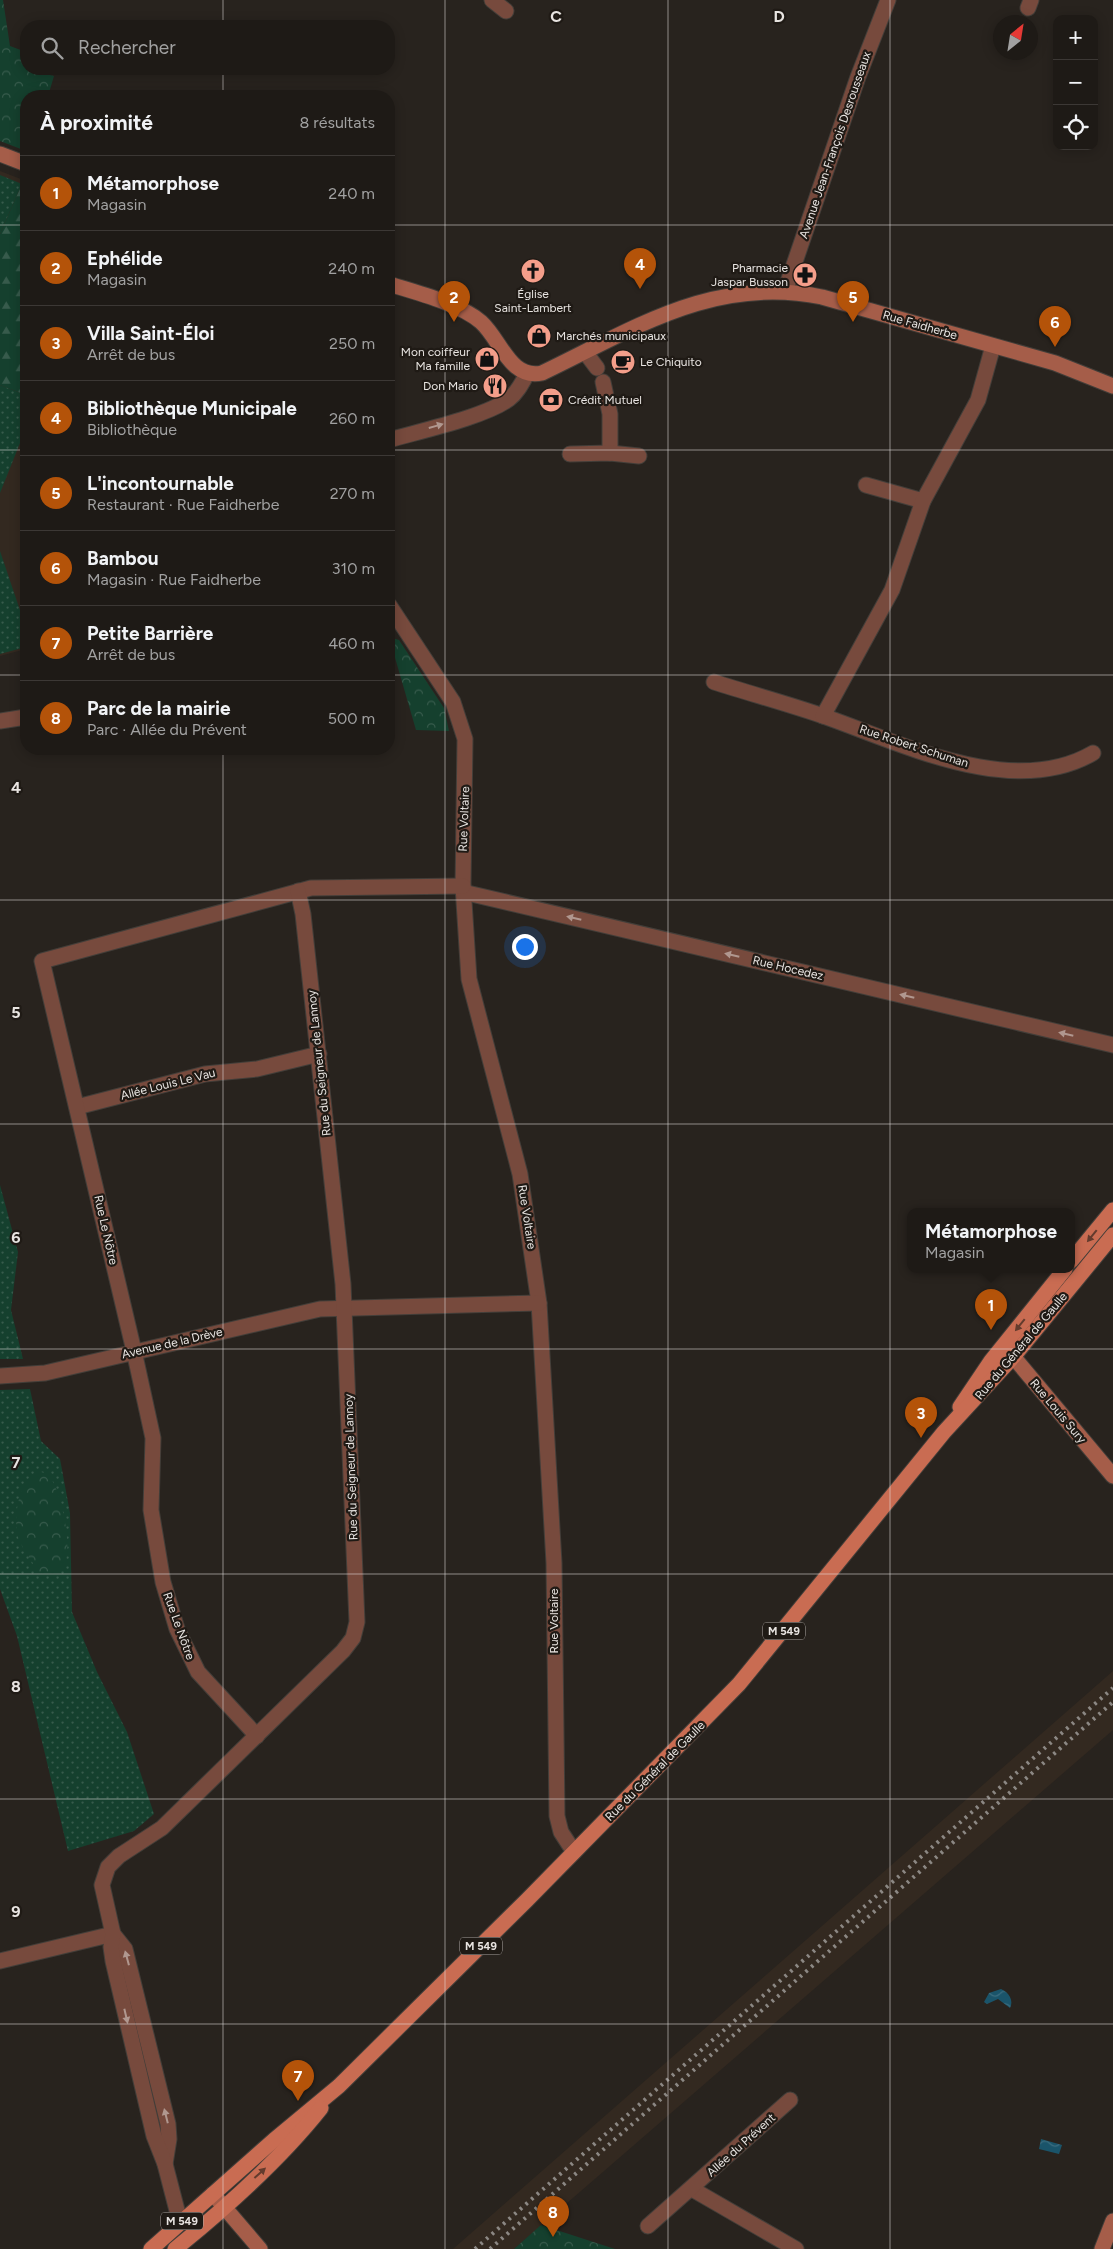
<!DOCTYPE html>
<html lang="fr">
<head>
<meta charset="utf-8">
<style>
  :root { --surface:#1e1a16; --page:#26231f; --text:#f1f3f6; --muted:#a1a1a1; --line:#3c3835; --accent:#b45309 }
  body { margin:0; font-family:Figtree,sans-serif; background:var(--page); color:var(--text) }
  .controls { position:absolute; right:15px; top:15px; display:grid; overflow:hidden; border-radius:10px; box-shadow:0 2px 12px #0003 }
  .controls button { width:45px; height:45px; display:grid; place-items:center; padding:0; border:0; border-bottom:1px solid var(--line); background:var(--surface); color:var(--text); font:25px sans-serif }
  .compass { position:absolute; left:993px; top:15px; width:45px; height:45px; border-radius:50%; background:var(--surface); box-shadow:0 2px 12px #0003; rotate:30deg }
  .you { position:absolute; left:524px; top:946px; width:18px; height:18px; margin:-12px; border:4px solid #fff; border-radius:50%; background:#1a73e8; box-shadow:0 0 0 8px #1a73e833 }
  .badge { display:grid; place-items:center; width:32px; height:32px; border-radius:50%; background:var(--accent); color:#fff; font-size:16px; font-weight:700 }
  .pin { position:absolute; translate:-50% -41px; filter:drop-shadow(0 1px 2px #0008) }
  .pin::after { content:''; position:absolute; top:26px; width:18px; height:15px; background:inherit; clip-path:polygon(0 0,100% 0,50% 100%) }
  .popup { position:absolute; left:907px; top:1208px; width:168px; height:65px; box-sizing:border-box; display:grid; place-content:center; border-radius:10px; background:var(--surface); filter:drop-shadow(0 1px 4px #0005); font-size:16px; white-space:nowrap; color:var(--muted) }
  .popup b { font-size:19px; color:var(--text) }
  .popup::after { content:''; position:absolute; left:50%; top:100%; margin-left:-10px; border:10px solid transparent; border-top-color:var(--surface) }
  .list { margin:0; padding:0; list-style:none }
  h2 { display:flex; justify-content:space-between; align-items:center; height:65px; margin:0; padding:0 20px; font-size:21px }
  h2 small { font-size:16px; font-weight:400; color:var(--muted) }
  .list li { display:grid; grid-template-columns:32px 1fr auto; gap:15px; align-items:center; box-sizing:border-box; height:75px; padding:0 20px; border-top:1px solid var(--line) }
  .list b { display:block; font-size:19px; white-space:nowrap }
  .list p { margin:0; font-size:16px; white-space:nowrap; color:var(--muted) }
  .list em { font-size:16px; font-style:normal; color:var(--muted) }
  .icon { flex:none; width:28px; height:28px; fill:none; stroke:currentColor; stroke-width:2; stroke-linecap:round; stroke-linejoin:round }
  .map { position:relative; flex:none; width:1113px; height:2249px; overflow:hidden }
  .search { position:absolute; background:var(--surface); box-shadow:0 2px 12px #0003; left:20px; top:20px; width:375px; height:55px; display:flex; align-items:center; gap:12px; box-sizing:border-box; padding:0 18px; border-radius:20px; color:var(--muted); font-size:19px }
  .panel { position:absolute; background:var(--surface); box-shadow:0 2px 12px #0003; left:20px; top:90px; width:375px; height:665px; border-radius:20px }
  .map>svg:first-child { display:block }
</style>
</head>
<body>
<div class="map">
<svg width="1113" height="2249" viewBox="0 0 1113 2249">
  <defs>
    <pattern id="grass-dots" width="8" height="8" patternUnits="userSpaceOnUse" patternTransform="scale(1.25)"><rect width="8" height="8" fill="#15402e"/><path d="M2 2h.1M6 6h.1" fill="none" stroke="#375b4c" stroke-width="1.8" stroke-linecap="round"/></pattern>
    <pattern id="forest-firs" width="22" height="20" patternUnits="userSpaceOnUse" patternTransform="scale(1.25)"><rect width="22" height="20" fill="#15402e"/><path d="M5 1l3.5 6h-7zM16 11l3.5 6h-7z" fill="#375b4c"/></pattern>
    <pattern id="park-crowns" width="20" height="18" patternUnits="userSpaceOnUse" patternTransform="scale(1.25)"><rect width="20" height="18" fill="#15402e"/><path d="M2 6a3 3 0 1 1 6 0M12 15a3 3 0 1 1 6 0" fill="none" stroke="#375b4c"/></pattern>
    <pattern id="water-waves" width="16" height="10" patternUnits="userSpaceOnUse" patternTransform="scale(1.25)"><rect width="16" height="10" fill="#1a546a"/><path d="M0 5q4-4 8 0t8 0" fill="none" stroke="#3b6c7f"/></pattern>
  </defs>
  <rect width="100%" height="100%" fill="#28231e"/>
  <!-- built -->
  <g fill="#332920">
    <polygon points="0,171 26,181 26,434 23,442 26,442 26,649 0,656"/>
    <polygon points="1113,1671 1113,1730 514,2249 453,2249"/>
  </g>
  <!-- grass -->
  <g fill="url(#grass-dots)">
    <polygon points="0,175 22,184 0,234"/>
    <polygon points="0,385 26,395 26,428 0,493"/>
    <polygon points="0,551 26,628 26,647 0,654"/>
    <polygon points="0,1185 18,1252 11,1310 23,1359 0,1359"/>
    <polygon points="30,1389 41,1441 60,1459 70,1513 72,1612 97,1672 127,1732 154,1814 134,1831 68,1851 17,1636 0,1589 0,1390"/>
  </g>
  <!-- forest -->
  <polygon fill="url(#forest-firs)" points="22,184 26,185 26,395 0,385 0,234"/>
  <!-- park -->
  <g fill="url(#park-crowns)">
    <polygon points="0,0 3,0 10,46 26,52 26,69 54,76 48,96 26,96 26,151 0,141"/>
    <polygon points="389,637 399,640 444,708 449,731 416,730"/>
    <path d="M 41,1472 L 48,1474 C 61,1490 71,1539 66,1560 C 65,1567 61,1571 56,1576 L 45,1576 L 37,1571 C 32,1559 19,1546 17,1533 C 14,1515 19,1475 41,1472 Z"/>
    <polygon points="541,2225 615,2249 514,2249"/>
  </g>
  <!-- water -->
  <g fill="url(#water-waves)">
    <path d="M 1001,1989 C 1009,1992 1014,2001 1010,2008 L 998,1999 L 987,2004 L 984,2002 L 989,1993 Z"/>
    <polygon points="1041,2139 1062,2145 1059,2154 1039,2149"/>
  </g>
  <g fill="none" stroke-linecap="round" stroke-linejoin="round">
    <defs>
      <g id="street">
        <polyline points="492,0 506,11"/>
        <polyline points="1028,8 1031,0"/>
        <polyline points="785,291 858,77 888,0"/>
        <polyline points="585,352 597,368"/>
        <polyline points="603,382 610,414 610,453"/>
        <path d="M 389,440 C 420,431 485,417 509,399 C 517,393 522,383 527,374"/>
        <polyline points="570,454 610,453 639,456"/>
        <polyline points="866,485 923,501"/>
        <polyline points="389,605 453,702 465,739 463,886 469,979 520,1174 539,1303 554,1563 557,1816 561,1832 574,1852"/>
        <path d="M 714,682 C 751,694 789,704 826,717 C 905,745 1014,799 1093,753"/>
        <polyline points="823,716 892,590 923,501 978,400 993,346"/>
        <polyline points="0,721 26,717"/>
        <polyline points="463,892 1113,1045"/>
        <polyline points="77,1107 205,1074 257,1069 319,1054"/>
        <polyline points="0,1376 45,1373 320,1309 539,1303"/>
        <polyline points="257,1736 198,1672 177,1629 163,1582 151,1510 153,1438 134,1351 42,961 311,888 463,886"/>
        <polyline points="113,1934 125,1949 168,2124 169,2139 165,2164"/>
        <polyline points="0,1961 113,1934"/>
        <polyline points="692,2189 796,2249"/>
        <polyline points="180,2222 165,2164 154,2136 113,1961 111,1947 113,1934 102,1885 108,1867 119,1856 162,1828 343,1651 353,1638 357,1622 343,1284 303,914 298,891"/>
        <polyline points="648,2226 790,2100"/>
      </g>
      <g id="secondary">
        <polyline points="0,154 26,164"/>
        <path d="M 389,284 C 415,292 461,304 481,322 C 501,340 510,380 542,373 C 634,329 714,275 822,297 L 1055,363 L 1113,386"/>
        <polyline points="1006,1348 1113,1476"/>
        <polyline points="213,2194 260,2249"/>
        <polyline points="1102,2249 1113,2221"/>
      </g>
      <g id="primary">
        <polyline points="1071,1261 1113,1210"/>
        <polyline points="960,1407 991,1361 1065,1269"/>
        <polyline points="151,2249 274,2140 339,2086 527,1900 739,1684 944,1432 1013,1357 1113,1235"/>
        <path d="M 175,2249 C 227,2207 279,2161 321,2108"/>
      </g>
    </defs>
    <!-- street casing -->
    <use href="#street" stroke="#433e39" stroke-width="17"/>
    <!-- secondary casing -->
    <use href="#secondary" stroke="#433e39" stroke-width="17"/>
    <!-- primary casing -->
    <use href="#primary" stroke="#433e39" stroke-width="17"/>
    <!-- street -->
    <use href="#street" stroke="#774a3d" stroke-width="15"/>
    <!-- secondary -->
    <use href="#secondary" stroke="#a55d49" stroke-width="15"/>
    <!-- primary -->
    <use href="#primary" stroke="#c96c52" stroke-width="15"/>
    <!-- rail -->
    <g stroke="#8c8884" stroke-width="4" stroke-dasharray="2.5 5" stroke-linecap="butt">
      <polyline points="475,2249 1113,1688"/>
      <polyline points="490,2249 1113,1702"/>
    </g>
  </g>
  <!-- one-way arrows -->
  <defs><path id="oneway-solid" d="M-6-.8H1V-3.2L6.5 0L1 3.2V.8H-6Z" transform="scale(1.25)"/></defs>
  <g fill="#b0978f">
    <use href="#oneway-solid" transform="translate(436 426) rotate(-16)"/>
    <use href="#oneway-solid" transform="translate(574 918) rotate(-167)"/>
    <use href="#oneway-solid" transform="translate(732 955) rotate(-167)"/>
    <use href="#oneway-solid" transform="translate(907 996) rotate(-167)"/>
    <use href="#oneway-solid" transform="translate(1066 1034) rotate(-167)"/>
    <use href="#oneway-solid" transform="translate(127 1958) rotate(-105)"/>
    <use href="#oneway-solid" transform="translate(126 2016) rotate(77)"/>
    <use href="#oneway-solid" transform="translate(166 2116) rotate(-104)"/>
  </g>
  <g fill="#633b2d">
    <use href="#oneway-solid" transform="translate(1092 1236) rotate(129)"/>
    <use href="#oneway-solid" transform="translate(1020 1325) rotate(129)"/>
    <use href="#oneway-solid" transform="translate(260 2173) rotate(-42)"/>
  </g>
  <!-- grid -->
  <path fill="none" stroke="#e8e4e1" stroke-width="1" stroke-opacity="0.55" d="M 223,0 L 223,26M 445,0 L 445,2249M 668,0 L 668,2249M 890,0 L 890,2249M 223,69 L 223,96M 0,225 L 26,225M 389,225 L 1113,225M 0,450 L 26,450M 389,450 L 1113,450M 0,675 L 26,675M 389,675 L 1113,675M 223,749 L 223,2249M 0,900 L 1113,900M 0,1124 L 1113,1124M 0,1349 L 1113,1349M 0,1574 L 1113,1574M 0,1799 L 1113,1799M 0,2024 L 1113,2024"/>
  <!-- icons -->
  <defs>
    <symbol id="church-disc" viewBox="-11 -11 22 22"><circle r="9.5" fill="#f49e8a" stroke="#1f1a15"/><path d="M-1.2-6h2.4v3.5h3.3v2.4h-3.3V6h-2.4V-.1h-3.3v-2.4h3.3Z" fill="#111"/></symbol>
    <symbol id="pharmacy-disc" viewBox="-11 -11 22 22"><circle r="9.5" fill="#f49e8a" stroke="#1f1a15"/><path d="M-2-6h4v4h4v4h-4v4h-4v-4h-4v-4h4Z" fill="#111"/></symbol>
    <symbol id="shop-disc" viewBox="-11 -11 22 22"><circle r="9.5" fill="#f49e8a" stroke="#1f1a15"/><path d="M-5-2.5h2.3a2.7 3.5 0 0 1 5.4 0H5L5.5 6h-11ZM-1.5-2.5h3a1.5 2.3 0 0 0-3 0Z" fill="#111"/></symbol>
    <symbol id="cafe-disc" viewBox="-11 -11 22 22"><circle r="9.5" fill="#f49e8a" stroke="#1f1a15"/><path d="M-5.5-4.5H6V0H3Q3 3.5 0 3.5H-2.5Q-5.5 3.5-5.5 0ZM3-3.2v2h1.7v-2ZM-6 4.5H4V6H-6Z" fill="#111"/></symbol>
    <symbol id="restaurant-disc" viewBox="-11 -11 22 22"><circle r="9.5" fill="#f49e8a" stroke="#1f1a15"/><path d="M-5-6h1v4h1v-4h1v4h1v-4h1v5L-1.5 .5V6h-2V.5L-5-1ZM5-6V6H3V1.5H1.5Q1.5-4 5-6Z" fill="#111"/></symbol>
    <symbol id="bank-disc" viewBox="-11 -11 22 22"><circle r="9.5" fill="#f49e8a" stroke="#1f1a15"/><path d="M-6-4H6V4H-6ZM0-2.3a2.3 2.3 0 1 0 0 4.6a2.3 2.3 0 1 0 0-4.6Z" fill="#111"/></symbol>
  </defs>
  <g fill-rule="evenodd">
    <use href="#church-disc" x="519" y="257" width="28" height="28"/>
    <use href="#pharmacy-disc" x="791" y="261" width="28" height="28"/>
    <use href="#shop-disc" x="525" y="322" width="28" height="28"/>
    <use href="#shop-disc" x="473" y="345" width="28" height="28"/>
    <use href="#cafe-disc" x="609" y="348" width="28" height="28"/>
    <use href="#restaurant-disc" x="481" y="372" width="28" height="28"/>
    <use href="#bank-disc" x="537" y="386" width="28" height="28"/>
  </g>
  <g text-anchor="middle" stroke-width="4.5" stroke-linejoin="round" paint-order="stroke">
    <!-- shield labels -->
    <g fill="#1f1a15" stroke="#aca7a4" stroke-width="1">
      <rect x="763" y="1622.5" width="42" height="17" rx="4"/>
      <rect x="460" y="1937.5" width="42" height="17" rx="4"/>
      <rect x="161" y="2212.5" width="42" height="17" rx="4"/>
    </g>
    <g font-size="11" font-weight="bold" fill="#e8e4e1">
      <text x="784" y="1635">M 549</text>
      <text x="481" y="1950">M 549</text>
      <text x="182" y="2225">M 549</text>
    </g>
    <!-- street labels -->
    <g font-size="12" fill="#e8e4e1" stroke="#1f1a15">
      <text transform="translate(835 145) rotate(-71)" y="4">Avenue Jean-François Desrousseaux</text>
      <text transform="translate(920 325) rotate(16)" y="4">Rue Faidherbe</text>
      <text transform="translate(914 746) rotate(18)" y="4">Rue Robert Schuman</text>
      <text transform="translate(464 819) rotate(-88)" y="4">Rue Voltaire</text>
      <text transform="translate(788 968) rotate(13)" y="4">Rue Hocedez</text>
      <text transform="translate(319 1063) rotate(-96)" y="4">Rue du Seigneur de Lannoy</text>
      <text transform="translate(168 1084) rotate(-14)" y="4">Allée Louis Le Vau</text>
      <text transform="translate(527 1217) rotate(81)" y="4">Rue Voltaire</text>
      <text transform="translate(106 1230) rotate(77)" y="4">Rue Le Nôtre</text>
      <text transform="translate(172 1343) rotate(-13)" y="4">Avenue de la Drève</text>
      <text transform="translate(1021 1346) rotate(-50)" y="4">Rue du Général de Gaulle</text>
      <text transform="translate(1058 1411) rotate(50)" y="4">Rue Louis Sury</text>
      <text transform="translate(351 1467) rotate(-92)" y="4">Rue du Seigneur de Lannoy</text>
      <text transform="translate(554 1621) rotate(-90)" y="4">Rue Voltaire</text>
      <text transform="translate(179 1626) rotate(70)" y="4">Rue Le Nôtre</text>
      <text transform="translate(655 1771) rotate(-45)" y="4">Rue du Général de Gaulle</text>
      <text transform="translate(741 2145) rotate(-42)" y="4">Allée du Prévent</text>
    </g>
    <!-- poi labels -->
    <g font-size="12" fill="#e8e4e1" stroke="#1f1a15" text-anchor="end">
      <text x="788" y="272">Pharmacie<tspan x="788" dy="14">Jaspar Busson</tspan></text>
      <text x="533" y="298" text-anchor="middle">Église<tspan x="533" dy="14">Saint-Lambert</tspan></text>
      <text x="556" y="340" text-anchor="start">Marchés municipaux</text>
      <text x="470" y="356">Mon coiffeur<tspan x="470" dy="14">Ma famille</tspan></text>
      <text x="640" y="366" text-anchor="start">Le Chiquito</text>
      <text x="478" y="390">Don Mario</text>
      <text x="568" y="404" text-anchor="start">Crédit Mutuel</text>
    </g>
  </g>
  <g font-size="16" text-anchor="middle" font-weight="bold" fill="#e8e4e1" stroke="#1f1a15" stroke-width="4.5" stroke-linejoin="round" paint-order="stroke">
    <text x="556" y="22">C</text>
    <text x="779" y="22">D</text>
    <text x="16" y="793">4</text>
    <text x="16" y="1018">5</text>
    <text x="16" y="1243">6</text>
    <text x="16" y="1468">7</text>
    <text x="16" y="1692">8</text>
    <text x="16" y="1917">9</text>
  </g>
</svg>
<div class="controls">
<button>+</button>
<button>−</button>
<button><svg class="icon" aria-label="locate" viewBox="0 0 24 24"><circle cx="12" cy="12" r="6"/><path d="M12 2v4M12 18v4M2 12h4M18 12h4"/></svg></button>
</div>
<svg class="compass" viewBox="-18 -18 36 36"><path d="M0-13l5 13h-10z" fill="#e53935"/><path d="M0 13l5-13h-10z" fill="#a1a1a1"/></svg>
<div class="you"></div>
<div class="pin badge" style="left:991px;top:1330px">1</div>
<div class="popup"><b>Métamorphose</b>Magasin</div>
<div class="pin badge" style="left:454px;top:322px">2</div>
<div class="pin badge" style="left:921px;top:1438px">3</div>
<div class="pin badge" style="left:640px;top:289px">4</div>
<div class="pin badge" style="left:853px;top:322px">5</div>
<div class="pin badge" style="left:1055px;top:347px">6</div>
<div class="pin badge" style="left:298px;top:2101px">7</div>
<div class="pin badge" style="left:553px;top:2237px">8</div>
<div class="search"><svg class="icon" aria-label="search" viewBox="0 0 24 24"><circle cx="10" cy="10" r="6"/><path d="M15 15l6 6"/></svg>Rechercher</div>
<section class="panel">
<h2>À proximité<small>8 résultats</small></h2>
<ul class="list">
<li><span class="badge">1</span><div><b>Métamorphose</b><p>Magasin</p></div><em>240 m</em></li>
<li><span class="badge">2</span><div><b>Ephélide</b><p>Magasin</p></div><em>240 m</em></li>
<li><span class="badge">3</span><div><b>Villa Saint-Éloi</b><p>Arrêt de bus</p></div><em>250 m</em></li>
<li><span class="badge">4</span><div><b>Bibliothèque Municipale</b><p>Bibliothèque</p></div><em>260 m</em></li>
<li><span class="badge">5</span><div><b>L'incontournable</b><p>Restaurant · Rue Faidherbe</p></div><em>270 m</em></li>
<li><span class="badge">6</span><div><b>Bambou</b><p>Magasin · Rue Faidherbe</p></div><em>310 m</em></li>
<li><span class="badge">7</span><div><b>Petite Barrière</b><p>Arrêt de bus</p></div><em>460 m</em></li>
<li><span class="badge">8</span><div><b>Parc de la mairie</b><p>Parc · Allée du Prévent</p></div><em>500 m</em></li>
</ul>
</section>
</div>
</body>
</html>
